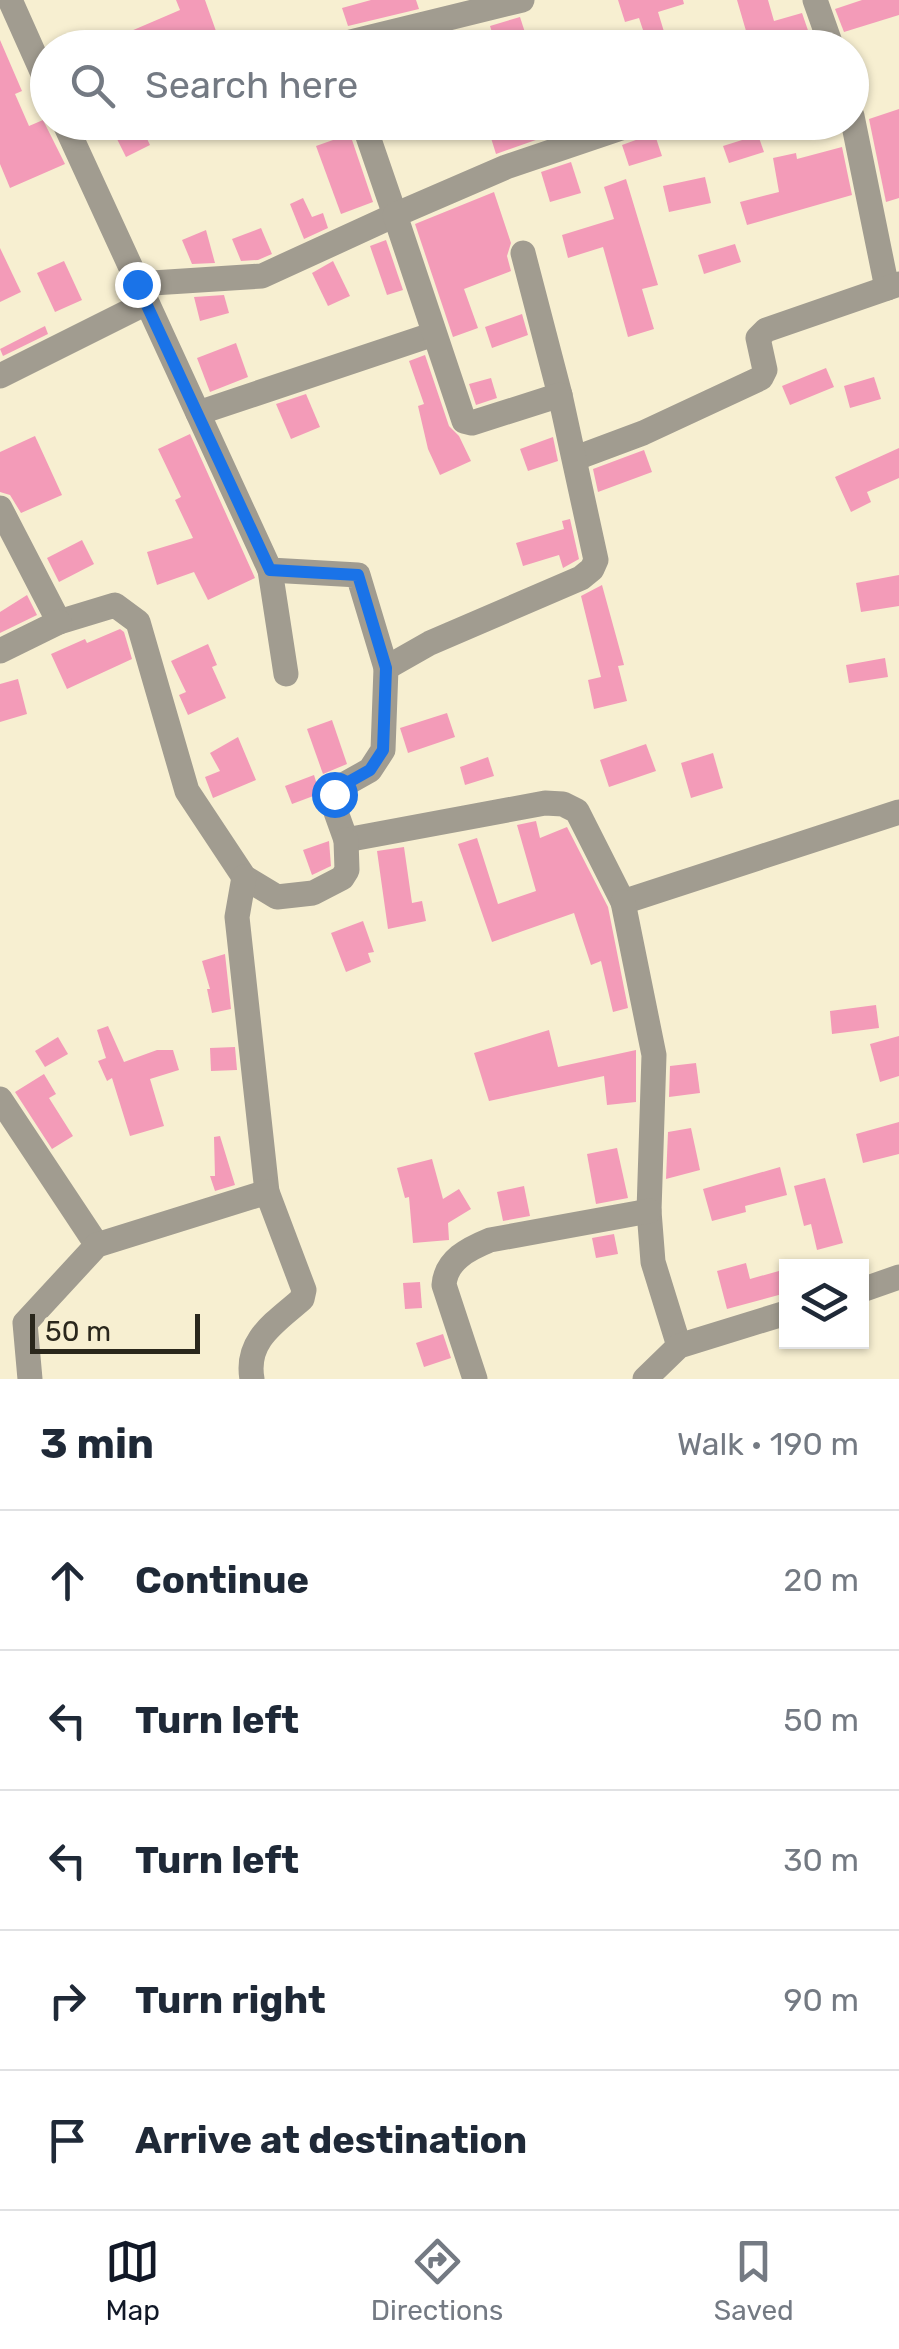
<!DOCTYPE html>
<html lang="en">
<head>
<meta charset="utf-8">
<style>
  :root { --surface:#fff; --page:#f2f2f3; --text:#1f2937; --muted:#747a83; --line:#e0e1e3; --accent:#111827 }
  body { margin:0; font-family:Rubik,sans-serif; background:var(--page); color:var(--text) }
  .controls { position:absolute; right:30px; bottom:30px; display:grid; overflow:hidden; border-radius:0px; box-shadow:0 2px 8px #0004 }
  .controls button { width:90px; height:90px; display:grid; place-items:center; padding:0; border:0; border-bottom:2px solid var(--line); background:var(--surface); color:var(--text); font:50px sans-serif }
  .scale { position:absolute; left:30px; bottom:25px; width:170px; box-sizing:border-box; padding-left:10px; border:5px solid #2a271c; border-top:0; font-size:28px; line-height:35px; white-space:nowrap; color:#2a271c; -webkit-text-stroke:8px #f7efd1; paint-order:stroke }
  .stop { position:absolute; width:30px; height:30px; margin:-22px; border:8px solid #1a73e8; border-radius:50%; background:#fff }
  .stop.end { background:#1a73e8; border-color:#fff; box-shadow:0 2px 10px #0008 }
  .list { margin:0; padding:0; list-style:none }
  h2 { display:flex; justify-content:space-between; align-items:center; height:130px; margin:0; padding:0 40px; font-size:42px }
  h2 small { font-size:32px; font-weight:400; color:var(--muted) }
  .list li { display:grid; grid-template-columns:65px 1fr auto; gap:30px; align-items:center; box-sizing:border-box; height:140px; padding:0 40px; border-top:2px solid var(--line) }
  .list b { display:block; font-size:38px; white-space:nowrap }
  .list em { font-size:32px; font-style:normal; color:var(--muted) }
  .icon { flex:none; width:55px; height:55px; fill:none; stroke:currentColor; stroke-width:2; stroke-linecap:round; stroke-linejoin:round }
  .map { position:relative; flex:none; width:899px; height:1379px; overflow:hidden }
  .search { position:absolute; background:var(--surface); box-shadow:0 2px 8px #0004; left:30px; right:30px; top:30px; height:110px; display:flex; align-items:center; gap:25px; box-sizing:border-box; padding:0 35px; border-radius:55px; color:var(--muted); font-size:38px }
  .sheet { height:830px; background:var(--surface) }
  nav { display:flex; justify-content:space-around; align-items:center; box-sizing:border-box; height:140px; border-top:2px solid var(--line); background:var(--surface); font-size:28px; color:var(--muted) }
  nav a { display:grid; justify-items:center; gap:5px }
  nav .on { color:var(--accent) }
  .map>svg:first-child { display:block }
</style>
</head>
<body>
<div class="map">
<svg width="899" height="1379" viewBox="0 0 899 1379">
  <rect width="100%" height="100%" fill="#f7efd1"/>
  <!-- building -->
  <g fill="#f39bb8">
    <polygon points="176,0 205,0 222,48 138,48 131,31 180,10"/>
    <polygon points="371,0 416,0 419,9 348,26 342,8"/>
    <polygon points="618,0 683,0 684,4 658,12 669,48 649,48 639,18 625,22"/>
    <polygon points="737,0 768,0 774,21 802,13 812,42 793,48 751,48"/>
    <polygon points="862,0 899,0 899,15 844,32 835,9"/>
    <polygon points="520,17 530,48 497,48 490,26"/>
    <polygon points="0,40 22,91 15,94 29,126 43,120 65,164 10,188 0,164"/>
    <polygon points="899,109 899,198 886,202 869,119"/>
    <polygon points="127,122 139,122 150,145 126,157 112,129"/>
    <polygon points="486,122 587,122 496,154"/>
    <polygon points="653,129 662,156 629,166 622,145 644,137"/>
    <polygon points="350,134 373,202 341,214 316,146"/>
    <polygon points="758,135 764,152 729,163 723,146"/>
    <polygon points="842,147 852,195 747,225 740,202 779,192 773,158 796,153 797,159"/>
    <polygon points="571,162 581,193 550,202 541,172"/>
    <polygon points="705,177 711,203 669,212 663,186"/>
    <polygon points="626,179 658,285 642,289 654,329 628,337 603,247 568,258 562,235 614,219 604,187"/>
    <polygon points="494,192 511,243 507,256 511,271 464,289 478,328 453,337 415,224"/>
    <polygon points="303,198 312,217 323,213 328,228 304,239 290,204"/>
    <polygon points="261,228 272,254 258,260 241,261 232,239"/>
    <polygon points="206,230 215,263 192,264 182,240"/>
    <polygon points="386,240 403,290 387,295 370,246"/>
    <polygon points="735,244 741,262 704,274 698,255"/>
    <polygon points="0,248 21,292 0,302"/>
    <polygon points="64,261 82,300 55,312 37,273"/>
    <polygon points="333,261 350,296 328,306 312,273"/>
    <polygon points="224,295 229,313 200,321 194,297"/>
    <polygon points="522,314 528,335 492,348 485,327"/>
    <polygon points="45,326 48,334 3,356 0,349"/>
    <polygon points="236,343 248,377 210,392 197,358"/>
    <polygon points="425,355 449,426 459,436 471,461 440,475 428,449 418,406 424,404 409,361"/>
    <polygon points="826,368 834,387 790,405 782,386"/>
    <polygon points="874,377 881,399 850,408 844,386"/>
    <polygon points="491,378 497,398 476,405 469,384"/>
    <polygon points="306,394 320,427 291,439 276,404"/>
    <polygon points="190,434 255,578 208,600 194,572 157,585 147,552 193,538 175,500 181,497 158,449"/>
    <polygon points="35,436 62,495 21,513 10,495 0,492 0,452"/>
    <polygon points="553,437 558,461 528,471 520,449"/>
    <polygon points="899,448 899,478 867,492 871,502 851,512 835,477"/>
    <polygon points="644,450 652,472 598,492 593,469"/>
    <polygon points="570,519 579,559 563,568 559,555 523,566 516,543 564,529 562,521"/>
    <polygon points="82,540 94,564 59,582 47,558"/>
    <polygon points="899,575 899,606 861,612 856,583"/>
    <polygon points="602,585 624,665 618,666 627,701 594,709 588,680 601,677 581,596"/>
    <polygon points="27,595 37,615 0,633 0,612"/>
    <polygon points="120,629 124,632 132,659 67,689 51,654 85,639 87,643"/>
    <polygon points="208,644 217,665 212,667 226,698 188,715 179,695 186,692 171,661"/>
    <polygon points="885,658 888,677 849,683 846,665"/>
    <polygon points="18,679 27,714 0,722 0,684"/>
    <polygon points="447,713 455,737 408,753 400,728"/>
    <polygon points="332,720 347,764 323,774 307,729"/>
    <polygon points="238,737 256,780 213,798 205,777 220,771 210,753"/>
    <polygon points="646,744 656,771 609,787 600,760"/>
    <polygon points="713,753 723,788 691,798 681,763"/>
    <polygon points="488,757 494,776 465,785 460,767"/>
    <polygon points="314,775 318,788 316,795 292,804 285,786"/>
    <polygon points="536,821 540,838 567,827 608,907 628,1008 613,1012 601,961 591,965 574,913 492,942 458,844 477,838 498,904 536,891 517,825"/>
    <polygon points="329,841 331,866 312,875 303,850"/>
    <polygon points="404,847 412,903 422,901 426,921 388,929 377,851"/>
    <polygon points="363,921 374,952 368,953 371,962 346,972 331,933"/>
    <polygon points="225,954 231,1009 212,1013 207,989 210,989 202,961"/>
    <polygon points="876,1005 879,1028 832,1034 830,1011"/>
    <polygon points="108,1026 124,1062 157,1050 173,1050 179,1070 150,1079 164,1126 130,1136 112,1078 107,1081 98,1061 106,1058 97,1030"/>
    <polygon points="549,1030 558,1067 636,1050 636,1102 607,1105 604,1076 489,1101 474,1053"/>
    <polygon points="899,1036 899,1076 880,1082 870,1044"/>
    <polygon points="58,1037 68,1054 45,1067 35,1051"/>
    <polygon points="235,1047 237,1070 211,1071 210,1048"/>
    <polygon points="696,1063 700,1093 669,1097 670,1066"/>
    <polygon points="44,1074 56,1094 49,1098 73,1136 52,1149 15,1092"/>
    <polygon points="899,1122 899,1154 863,1163 856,1134"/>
    <polygon points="691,1128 700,1170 666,1179 668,1132"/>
    <polygon points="220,1136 235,1185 215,1191 210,1176 215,1176 214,1137"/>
    <polygon points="617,1148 628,1198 596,1204 587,1154"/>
    <polygon points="432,1159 443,1199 459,1189 471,1209 448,1223 449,1240 413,1243 409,1197 405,1198 397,1168"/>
    <polygon points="780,1167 787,1195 745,1206 746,1212 712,1221 703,1189"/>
    <polygon points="825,1178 843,1243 817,1250 811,1224 804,1226 794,1186"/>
    <polygon points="524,1186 530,1216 503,1221 497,1192"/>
    <polygon points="614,1234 618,1254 596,1258 592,1238"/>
    <polygon points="746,1263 750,1279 786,1269 786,1293 727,1309 717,1271"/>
    <polygon points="420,1282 422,1308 405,1309 403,1283"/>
    <polygon points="443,1334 451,1358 424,1367 416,1343"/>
  </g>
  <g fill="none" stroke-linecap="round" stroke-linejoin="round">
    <!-- minor -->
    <g stroke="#a19c90" stroke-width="25">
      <polyline points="10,0 48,85"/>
      <polyline points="815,0 832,48"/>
      <polyline points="344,48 351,42 522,0"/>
      <polyline points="852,116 887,288"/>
      <polyline points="64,122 270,570 358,575 386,668 383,750 370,770 338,788 333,794 332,801 346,840 545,803 563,804 577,811 623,902 899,812"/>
      <polyline points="523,253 560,395"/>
      <polyline points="137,284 262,276 395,215 363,122"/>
      <polyline points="0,376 146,303"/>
      <polyline points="198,413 434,334"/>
      <polyline points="576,458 643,433 761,378 765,370 758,338 766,330 899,284"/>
      <polyline points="0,508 59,622 115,605 138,622 187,791 244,877 277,897 313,893 342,878 347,870 346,840"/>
      <polyline points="270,570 286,674"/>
      <polyline points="0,651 59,622"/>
      <polyline points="386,668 430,643 581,578 592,569 596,560 560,395 472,423 464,421 395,215 506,167 639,122"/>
      <polyline points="244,877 237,917 267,1192"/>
      <polyline points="623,902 654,1055 649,1211 653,1262 679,1346"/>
      <polyline points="0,1099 97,1245"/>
      <polyline points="862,1290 899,1277"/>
      <path d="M 30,1379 L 25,1323 L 97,1245 L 267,1192 L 304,1290 L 302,1299 C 276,1322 245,1340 252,1379"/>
      <path d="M 475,1379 L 444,1285 C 446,1260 468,1249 490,1240 L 649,1211"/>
      <polyline points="645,1379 679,1346 786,1313"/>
    </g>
  </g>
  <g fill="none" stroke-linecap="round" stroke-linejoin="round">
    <!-- route -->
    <polyline stroke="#1a73e8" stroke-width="12" points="137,284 270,570 358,575 386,668 383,750 370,770 338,788 334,794"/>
  </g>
</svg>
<div class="controls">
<button><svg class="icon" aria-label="layers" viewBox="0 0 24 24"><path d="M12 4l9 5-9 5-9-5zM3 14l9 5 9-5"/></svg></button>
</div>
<div class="scale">50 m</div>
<div class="stop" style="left:334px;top:794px"></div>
<div class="stop end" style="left:137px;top:284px"></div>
<div class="search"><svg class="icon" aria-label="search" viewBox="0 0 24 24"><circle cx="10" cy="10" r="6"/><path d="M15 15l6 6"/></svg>Search here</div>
</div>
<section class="sheet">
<h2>3 min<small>Walk · 190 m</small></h2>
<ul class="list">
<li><svg class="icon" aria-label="ahead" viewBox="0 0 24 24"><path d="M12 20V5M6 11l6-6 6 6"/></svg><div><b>Continue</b></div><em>20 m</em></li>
<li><svg class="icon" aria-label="left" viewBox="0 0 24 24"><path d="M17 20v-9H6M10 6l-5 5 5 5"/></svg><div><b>Turn left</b></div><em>50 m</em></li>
<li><svg class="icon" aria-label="left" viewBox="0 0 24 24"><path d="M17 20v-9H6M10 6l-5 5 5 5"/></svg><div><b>Turn left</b></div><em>30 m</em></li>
<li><svg class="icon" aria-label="right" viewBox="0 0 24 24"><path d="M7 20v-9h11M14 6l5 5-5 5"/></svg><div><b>Turn right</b></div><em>90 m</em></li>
<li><svg class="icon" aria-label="arrive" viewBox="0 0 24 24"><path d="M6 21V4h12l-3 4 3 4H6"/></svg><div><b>Arrive at destination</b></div></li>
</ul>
</section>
<nav>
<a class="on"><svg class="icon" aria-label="map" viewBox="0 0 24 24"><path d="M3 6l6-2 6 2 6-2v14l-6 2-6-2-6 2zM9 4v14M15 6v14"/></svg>Map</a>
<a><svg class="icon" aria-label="directions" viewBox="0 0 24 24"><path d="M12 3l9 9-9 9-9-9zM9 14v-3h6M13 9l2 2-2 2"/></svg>Directions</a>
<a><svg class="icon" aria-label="saved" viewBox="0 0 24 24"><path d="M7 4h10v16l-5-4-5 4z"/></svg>Saved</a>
</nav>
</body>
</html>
